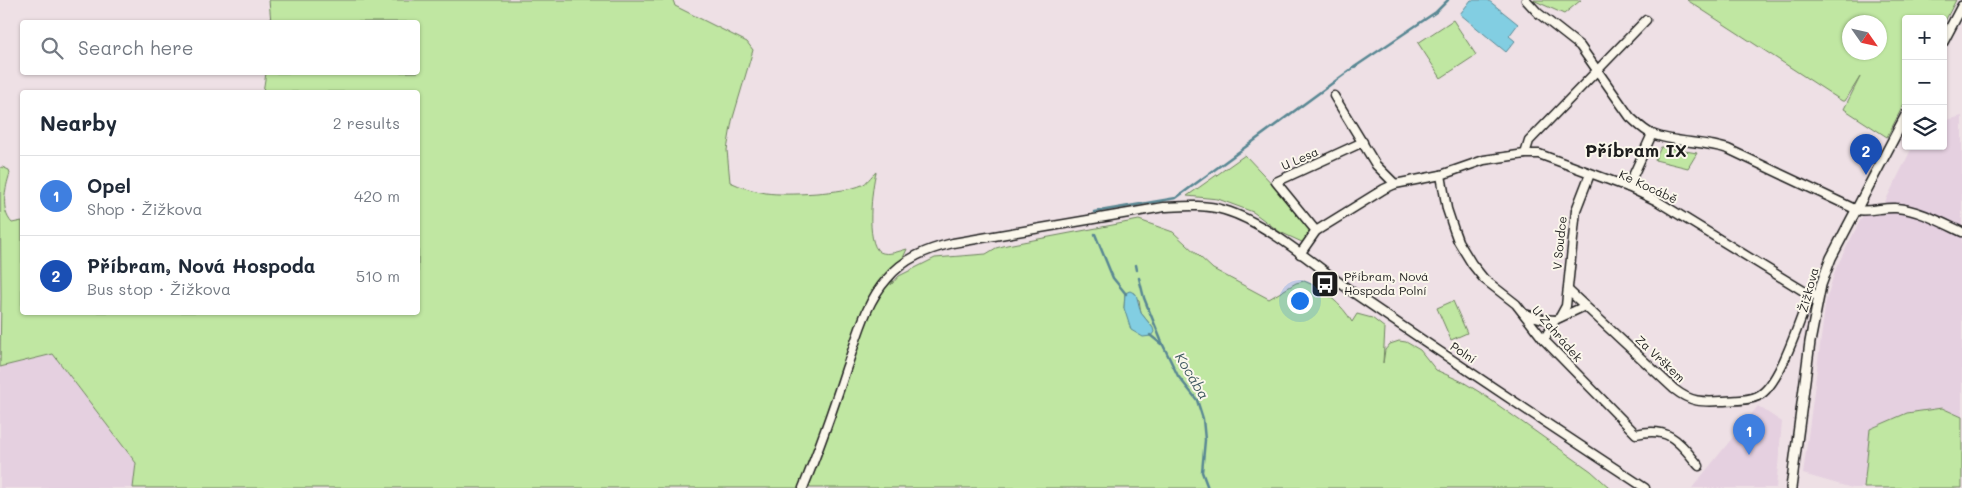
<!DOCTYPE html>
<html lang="en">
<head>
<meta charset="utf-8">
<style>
  :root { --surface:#fff; --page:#f6f6f7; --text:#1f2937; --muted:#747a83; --line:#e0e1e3; --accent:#1a73e8 }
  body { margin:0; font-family:Mali,sans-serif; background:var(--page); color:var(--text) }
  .controls { position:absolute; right:15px; top:15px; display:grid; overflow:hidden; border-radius:5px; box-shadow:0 1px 4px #0004 }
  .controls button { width:45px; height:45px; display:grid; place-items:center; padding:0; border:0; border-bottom:1px solid var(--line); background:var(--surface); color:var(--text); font:25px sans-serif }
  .compass { position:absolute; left:1842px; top:15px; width:45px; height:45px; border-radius:50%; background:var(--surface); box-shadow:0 1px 4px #0004; rotate:124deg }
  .you { position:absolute; left:1299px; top:300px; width:18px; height:18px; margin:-12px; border:4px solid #fff; border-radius:50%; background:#1a73e8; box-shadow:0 0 0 8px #1a73e833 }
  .badge { display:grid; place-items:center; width:32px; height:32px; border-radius:50%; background:var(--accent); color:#fff; font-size:16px; font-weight:700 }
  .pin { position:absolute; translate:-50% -41px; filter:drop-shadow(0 1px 2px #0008) }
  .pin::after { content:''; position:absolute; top:26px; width:18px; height:15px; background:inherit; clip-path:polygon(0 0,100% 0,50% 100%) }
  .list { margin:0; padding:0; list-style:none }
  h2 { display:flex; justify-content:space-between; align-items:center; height:65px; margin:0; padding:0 20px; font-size:21px }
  h2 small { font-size:16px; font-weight:400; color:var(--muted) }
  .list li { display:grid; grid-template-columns:32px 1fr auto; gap:15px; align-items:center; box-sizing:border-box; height:80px; padding:0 20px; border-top:1px solid var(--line) }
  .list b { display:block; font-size:19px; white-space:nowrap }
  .list p { margin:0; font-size:16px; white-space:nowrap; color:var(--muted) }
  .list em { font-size:16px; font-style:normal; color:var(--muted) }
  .icon { flex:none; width:28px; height:28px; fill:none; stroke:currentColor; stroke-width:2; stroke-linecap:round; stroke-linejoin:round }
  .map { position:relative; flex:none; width:1962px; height:488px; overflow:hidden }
  .search { position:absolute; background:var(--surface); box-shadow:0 1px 4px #0004; left:20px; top:20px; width:400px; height:55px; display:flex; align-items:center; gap:12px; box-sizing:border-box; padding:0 18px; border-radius:5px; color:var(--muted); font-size:19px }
  .panel { position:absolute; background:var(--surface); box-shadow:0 1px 4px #0004; left:20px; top:90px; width:400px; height:225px; border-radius:5px }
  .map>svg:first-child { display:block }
</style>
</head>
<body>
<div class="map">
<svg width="1962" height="488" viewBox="0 0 1962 488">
  <rect width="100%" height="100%" fill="#eee0e5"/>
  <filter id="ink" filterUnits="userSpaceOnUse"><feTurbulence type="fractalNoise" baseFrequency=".02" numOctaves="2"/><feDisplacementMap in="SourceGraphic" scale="10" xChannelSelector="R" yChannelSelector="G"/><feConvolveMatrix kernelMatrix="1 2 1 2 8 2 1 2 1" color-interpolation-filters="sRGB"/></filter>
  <g filter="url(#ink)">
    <!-- built -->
    <g fill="#e5d0e0">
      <polygon points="1962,116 1962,417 1942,408 1907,413 1870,429 1864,488 1852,488 1803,474 1826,300 1836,268 1868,205 1884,204 1913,146 1943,146 1943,121"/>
      <polygon points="53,354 136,463 133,488 0,488 0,367"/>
      <polygon points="1758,406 1782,422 1776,488 1692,488"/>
    </g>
    <!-- green -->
    <g fill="#c0e7a2" stroke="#6e825f" fill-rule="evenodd">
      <path d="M 269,0 L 673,0 L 675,6 L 747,42 L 753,50 L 732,121 L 727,150 L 730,182 C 741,187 753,191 766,193 C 786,196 845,193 862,185 C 867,183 871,176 876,172 C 872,186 865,244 880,252 C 888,256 899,251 907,249 L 891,285 L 899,276 L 935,258 L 986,254 L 996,248 L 1007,245 L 1139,220 L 1173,232 L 1213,269 L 1269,299 L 1296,283 L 1304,281 C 1322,288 1343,305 1352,322 L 1357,314 L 1372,318 L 1385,328 L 1383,363 L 1385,350 L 1390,344 L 1399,341 L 1406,342 L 1420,350 L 1436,370 L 1463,382 L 1481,393 L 1591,471 L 1610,488 L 133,488 L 136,463 L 53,354 L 0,367 L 1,297 L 0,168 L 2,167 L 9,170 L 10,173 C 5,189 0,210 12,223 L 22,221 L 22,312 L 418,312 L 418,92 L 263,92 L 266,73 L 418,72 L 418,22 L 271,22 ZM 1125,293 L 1139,300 L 1141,313 L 1153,328 L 1124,308 Z"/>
      <polygon points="1533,0 1581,0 1564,14"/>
      <path d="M 1687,0 L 1956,0 L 1943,25 L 1943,19 L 1906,19 L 1906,100 L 1887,137 L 1844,109 L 1860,77 L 1845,101 L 1842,101 ZM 1850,22 L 1880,22 L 1880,52 L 1850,52 Z"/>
      <polygon points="1453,20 1476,55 1441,78 1418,43"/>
      <polygon points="1661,147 1697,153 1688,168 1655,160"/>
      <polygon points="1245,155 1292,205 1311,231 1304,243 1280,232 1253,212 1218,199 1187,196"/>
      <polygon points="1453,301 1467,333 1451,340 1437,308"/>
      <polygon points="1942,408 1962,417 1962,488 1864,488 1870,429 1907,413"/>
    </g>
    <!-- water -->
    <g fill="#82cee2" stroke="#598793">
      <polygon points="1471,0 1488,0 1518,24 1509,36 1515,41 1506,52 1460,14"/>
      <polygon points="1130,291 1136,294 1141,313 1153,328 1154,332 1151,336 1143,337 1131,330 1124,308 1125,293"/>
    </g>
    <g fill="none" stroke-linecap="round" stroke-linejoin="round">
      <!-- stream -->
      <g stroke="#598793" stroke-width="2.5">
        <polyline points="1094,212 1176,198 1353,68 1436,12 1448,0"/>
        <polyline points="1095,234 1113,278 1126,294"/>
        <polyline points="1136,265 1137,270"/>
        <polyline points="1139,278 1144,298 1163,345 1178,376 1197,400 1203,419 1205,440 1202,472 1208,488"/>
        <polyline points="1150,335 1161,344"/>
      </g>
      <defs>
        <g id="minor">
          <path d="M 1526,0 L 1538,13 L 1580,46 L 1630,117 C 1637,123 1643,130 1652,134 C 1675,143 1704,141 1728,149 L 1857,210 C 1870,212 1883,207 1896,208 C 1917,209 1943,223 1962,232"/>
          <polyline points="1334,96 1376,165 1395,184"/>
          <polyline points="1525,154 1529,141 1646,20"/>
          <path d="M 1441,175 L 1447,209 L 1454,230 L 1458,241 L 1472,264 L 1484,279 L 1516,304 L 1544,340 L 1636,434 C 1670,426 1679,442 1699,466"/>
          <polyline points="1628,187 1652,134"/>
          <polyline points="1316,231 1276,182 1363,142"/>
          <polyline points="1300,254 1316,231 1384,189 1395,184 1441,175 1484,160 1525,154 1539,154 1628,187 1657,201 1810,295 1818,294"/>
          <path d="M 1568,290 L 1674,389 C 1692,403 1702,402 1724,401 C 1735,400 1748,401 1758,396 C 1780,386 1800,318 1810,295"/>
          <polyline points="1525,314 1543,319 1555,320"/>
          <polyline points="1560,317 1566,306 1576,210 1590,174"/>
          <polyline points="1544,340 1555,320 1585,306"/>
          <path d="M 803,488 C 819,449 833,409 846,369 C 857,339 865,303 887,279 C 904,258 928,249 953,243 L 1164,207 C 1184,206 1205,204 1224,210 C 1269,223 1319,269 1358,296 C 1453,361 1549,425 1645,488"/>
        </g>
        <g id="tertiary">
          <polyline points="1943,42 1962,6"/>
          <polyline points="1791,488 1810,342 1821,285 1831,258 1906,115"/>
        </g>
      </defs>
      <!-- minor casing -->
      <use href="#minor" stroke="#1c1c1c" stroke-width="11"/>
      <!-- tertiary casing -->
      <use href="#tertiary" stroke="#1c1c1c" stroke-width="12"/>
      <!-- minor -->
      <use href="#minor" stroke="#fbf7ec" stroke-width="8"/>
      <!-- tertiary -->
      <use href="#tertiary" stroke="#fbf7ec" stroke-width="9"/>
    </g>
  </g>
  <!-- icons -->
  <defs>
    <symbol id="bus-square" viewBox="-11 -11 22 22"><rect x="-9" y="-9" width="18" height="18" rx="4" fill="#1c1c1c" stroke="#fbf7ec"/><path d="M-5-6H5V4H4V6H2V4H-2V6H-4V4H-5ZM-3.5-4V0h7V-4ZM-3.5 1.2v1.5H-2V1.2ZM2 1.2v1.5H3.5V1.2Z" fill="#fff"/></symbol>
  </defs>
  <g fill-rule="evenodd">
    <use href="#bus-square" x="1309" y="268" width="32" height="32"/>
  </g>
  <g text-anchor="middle" stroke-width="4" stroke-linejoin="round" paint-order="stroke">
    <!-- street labels -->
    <g font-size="12" fill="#1c1c1c" stroke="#fbf7ec">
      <text transform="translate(1300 159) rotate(-24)" y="4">U Lesa</text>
      <text transform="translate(1648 187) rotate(25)" y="4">Ke Kocábě</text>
      <text transform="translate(1560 243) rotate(-84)" y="4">V Soudce</text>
      <text transform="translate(1809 290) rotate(-75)" y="4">Žižkova</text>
      <text transform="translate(1557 334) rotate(49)" y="4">U Zahrádek</text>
      <text transform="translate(1463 353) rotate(34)" y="4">Polní</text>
      <text transform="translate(1660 359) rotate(43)" y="4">Za Vrškem</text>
    </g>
    <!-- poi labels -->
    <g font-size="12" fill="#1c1c1c" stroke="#fbf7ec" text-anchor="start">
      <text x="1344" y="281">Příbram, Nová<tspan x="1344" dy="14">Hospoda Polní</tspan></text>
    </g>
    <!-- water labels -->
    <g font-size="14" font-style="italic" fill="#405a61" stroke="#fbf7ec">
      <text transform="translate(1192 376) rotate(59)" y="5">Kocába</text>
    </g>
    <!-- district labels -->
    <g font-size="18" font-weight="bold" fill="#1c1c1c" stroke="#fbf7ec">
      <text x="1636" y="157">Příbram IX</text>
    </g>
  </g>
</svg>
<div class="controls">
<button>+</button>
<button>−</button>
<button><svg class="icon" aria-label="layers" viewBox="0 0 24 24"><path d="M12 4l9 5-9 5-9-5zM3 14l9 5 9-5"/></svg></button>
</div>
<svg class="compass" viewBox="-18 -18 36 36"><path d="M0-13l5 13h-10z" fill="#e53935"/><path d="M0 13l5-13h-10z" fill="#747a83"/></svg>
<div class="you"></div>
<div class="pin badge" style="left:1749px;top:455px;background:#3f7fe0">1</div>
<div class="pin badge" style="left:1866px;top:175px;background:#1a4fb4">2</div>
<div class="search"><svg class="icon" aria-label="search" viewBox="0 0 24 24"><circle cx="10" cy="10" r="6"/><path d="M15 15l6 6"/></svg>Search here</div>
<section class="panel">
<h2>Nearby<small>2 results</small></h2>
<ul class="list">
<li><span class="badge" style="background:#3f7fe0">1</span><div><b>Opel</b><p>Shop · Žižkova</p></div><em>420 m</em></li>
<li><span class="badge" style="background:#1a4fb4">2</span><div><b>Příbram, Nová Hospoda</b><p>Bus stop · Žižkova</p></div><em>510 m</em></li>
</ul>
</section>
</div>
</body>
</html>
